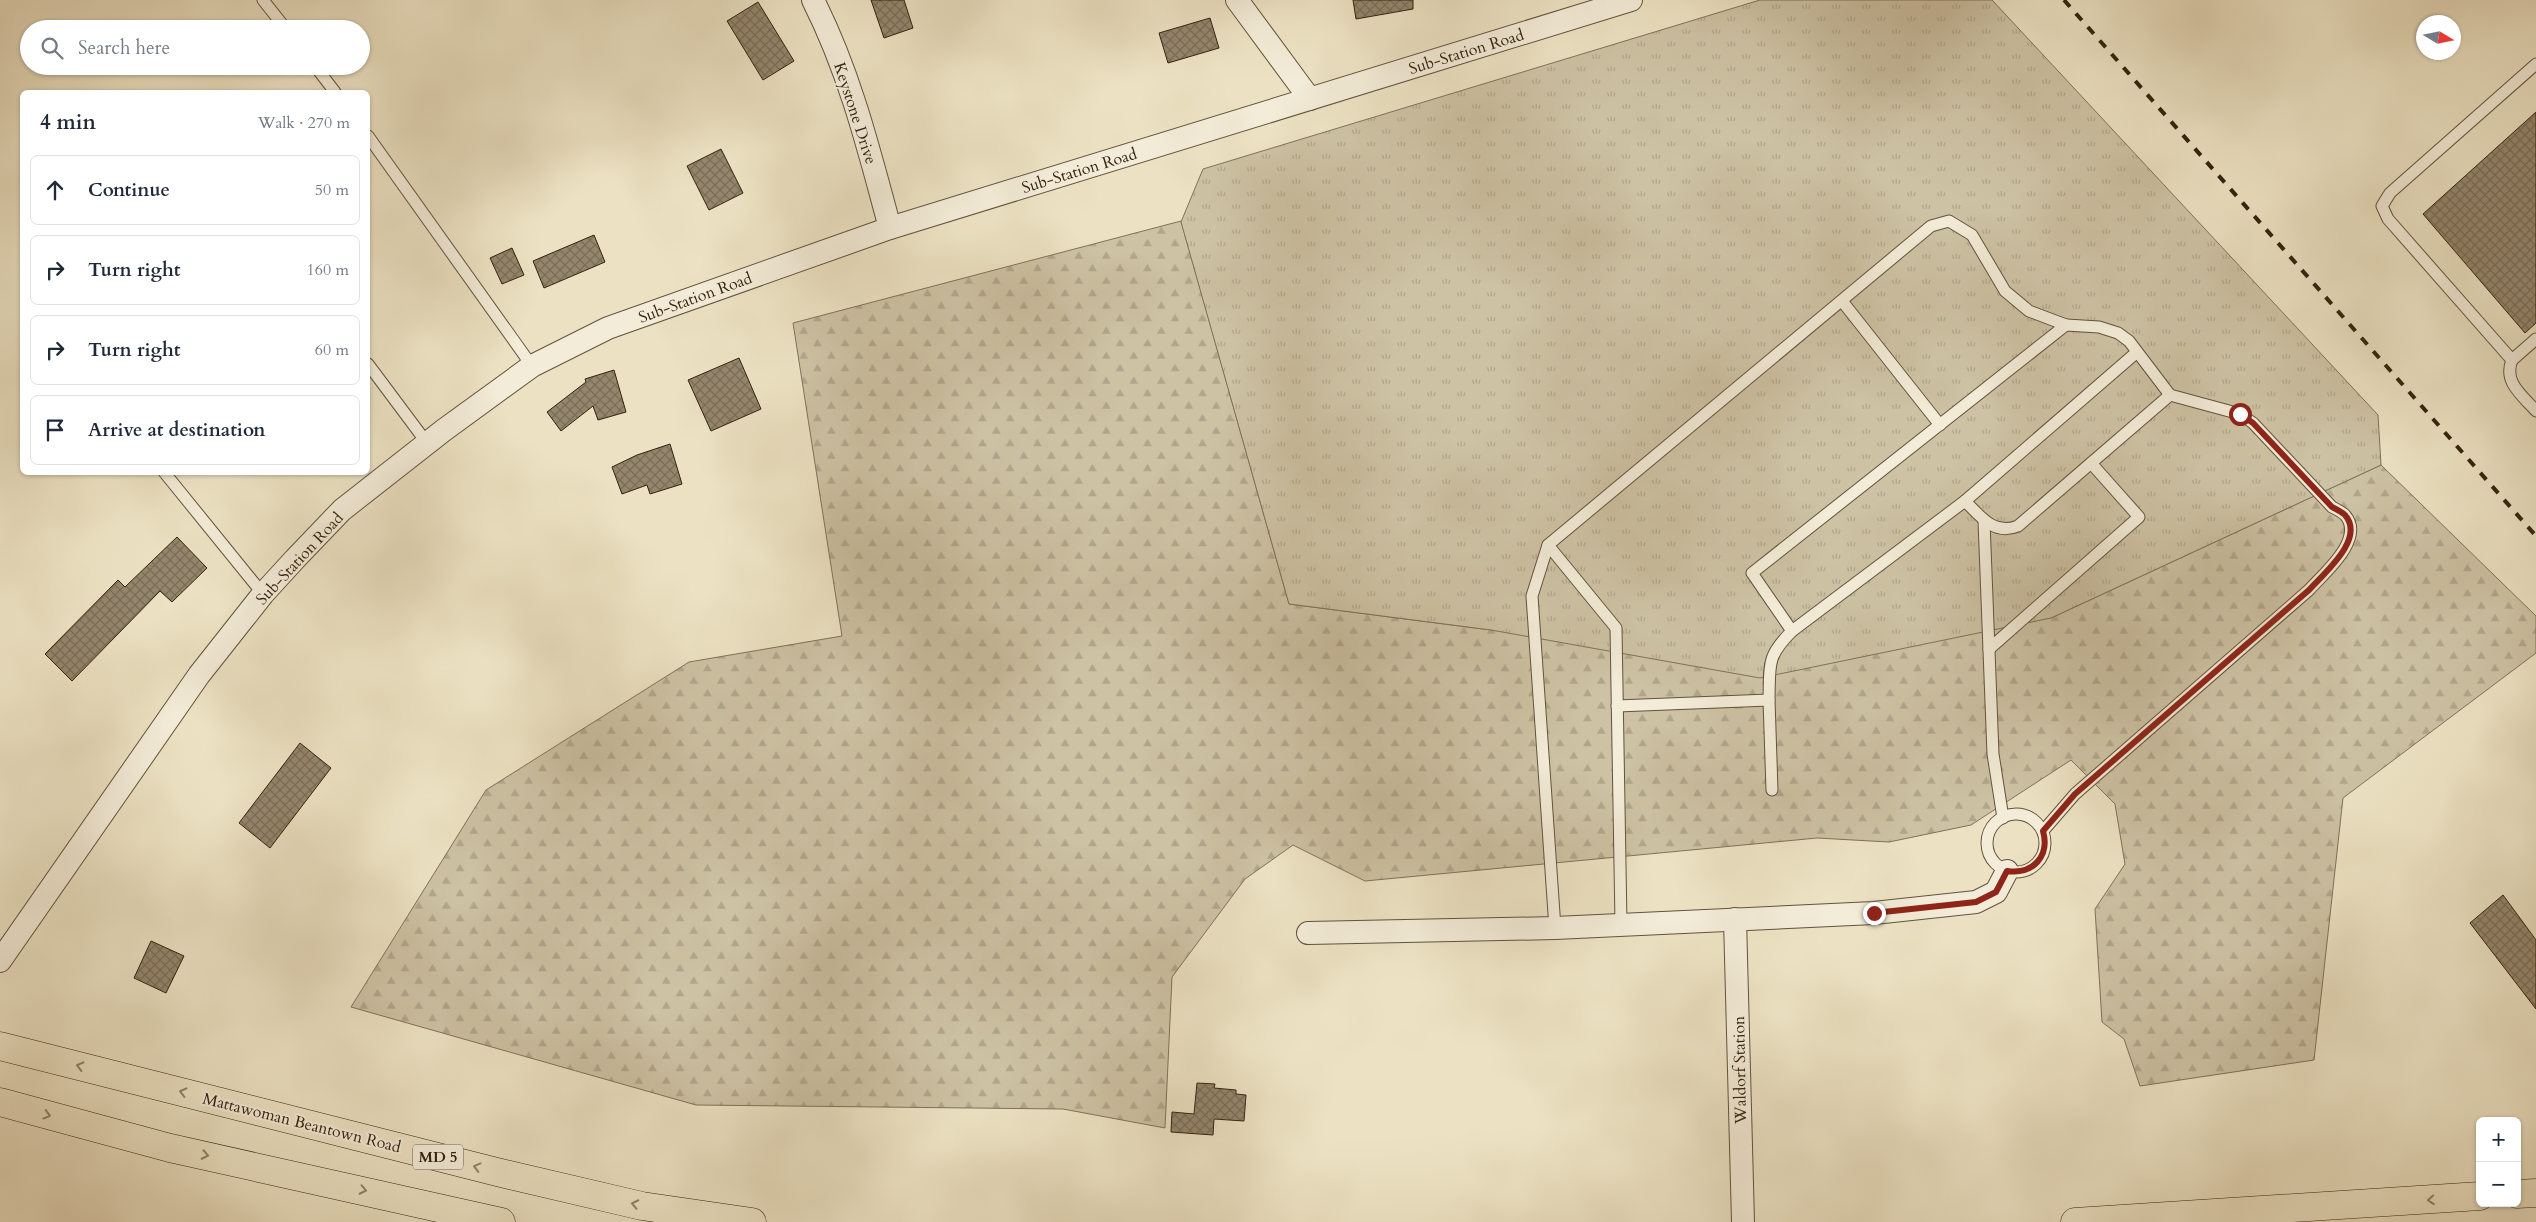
<!DOCTYPE html>
<html lang="en">
<head>
<meta charset="utf-8">
<style>
  :root { --surface:#fff; --page:#f2f2f3; --text:#1f2937; --muted:#747a83; --line:#e0e1e3 }
  body { margin:0; font-family:Cardo,serif; background:var(--page); color:var(--text) }
  .controls { position:absolute; right:15px; bottom:15px; display:grid; overflow:hidden; border-radius:8px; box-shadow:0 1px 4px #0004 }
  .controls button { width:45px; height:45px; display:grid; place-items:center; padding:0; border:0; border-bottom:1px solid var(--line); background:var(--surface); color:var(--text); font:25px sans-serif }
  .compass { position:absolute; left:2416px; top:15px; width:45px; height:45px; border-radius:50%; background:var(--surface); box-shadow:0 1px 4px #0004; rotate:100deg }
  .stop { position:absolute; width:15px; height:15px; margin:-11px; border:4px solid #8f2418; border-radius:50%; background:#fff }
  .stop.end { background:#8f2418; border-color:#fff; box-shadow:0 1px 5px #0008 }
  .list { margin:0; padding:0; list-style:none }
  h2 { display:flex; justify-content:space-between; align-items:center; height:65px; margin:0; padding:0 20px; font-size:21px }
  h2 small { font-size:16px; font-weight:400; color:var(--muted) }
  .list li { display:grid; grid-template-columns:32px 1fr auto; gap:15px; align-items:center; box-sizing:border-box; height:70px; margin:0 10px 10px; padding:0 10px; border:1px solid var(--line); border-radius:8px }
  .list b { display:block; font-size:19px; white-space:nowrap }
  .list em { font-size:16px; font-style:normal; color:var(--muted) }
  .icon { flex:none; width:28px; height:28px; fill:none; stroke:currentColor; stroke-width:2; stroke-linecap:round; stroke-linejoin:round }
  .map { position:relative; flex:none; width:2536px; height:1222px; overflow:hidden }
  .search { position:absolute; background:var(--surface); box-shadow:0 1px 4px #0004; left:20px; top:20px; width:350px; height:55px; display:flex; align-items:center; gap:12px; box-sizing:border-box; padding:0 18px; border-radius:28px; color:var(--muted); font-size:19px }
  .panel { position:absolute; background:var(--surface); box-shadow:0 1px 4px #0004; left:20px; top:90px; width:350px; height:385px; border-radius:8px }
  .map>svg:first-child { display:block }
</style>
</head>
<body>
<div class="map">
<svg width="2536" height="1222" viewBox="0 0 2536 1222">
  <defs>
    <pattern id="forest-firs" width="22" height="20" patternUnits="userSpaceOnUse" patternTransform="scale(1.25)"><rect width="22" height="20" fill="#cdc2a4"/><path d="M5 1l3.5 6h-7zM16 11l3.5 6h-7z" fill="#b1a68c"/></pattern>
    <pattern id="park-tufts" width="24" height="20" patternUnits="userSpaceOnUse" patternTransform="scale(1.25)"><rect width="24" height="20" fill="#cdc2a4"/><path d="M3 7l-1-3M5 7V3M7 7l1-3M15 17l-1-3M17 17v-4M19 17l1-3" fill="none" stroke="#b1a68c"/></pattern>
    <pattern id="building-cross-hatch" width="8" height="8" patternUnits="userSpaceOnUse" patternTransform="scale(1.25)"><rect width="8" height="8" fill="#94866d"/><path d="M0 0l8 8M0 8l8-8" fill="none" stroke="#7a6d58"/></pattern>
  </defs>
  <rect width="100%" height="100%" fill="#ece2c3"/>
  <filter id="stains"><feTurbulence type="fractalNoise" baseFrequency=".004" numOctaves="4"/><feColorMatrix values="0 0 0 0 .2 0 0 0 0 .09 0 0 0 0 .02 0 0 0 .5 -.17"/></filter>
  <radialGradient id="worn" r=".72"><stop offset=".6" stop-color="#630" stop-opacity="0"/><stop offset="1" stop-color="#630" stop-opacity=".3"/></radialGradient>
  <!-- forest -->
  <polygon fill="url(#forest-firs)" stroke="#80725a" points="1181,221 1289,604 1491,630 2051,618 2381,465 2536,616 2536,653 2343,798 2314,1060 2140,1086 2124,1039 2102,1022 2095,909 2125,864 2115,804 2071,760 1971,825 1889,842 1817,838 1365,881 1293,845 1245,879 1172,977 1165,1128 1063,1109 696,1105 351,1007 486,790 689,662 842,636 793,323"/>
  <!-- park -->
  <polygon fill="url(#park-tufts)" stroke="#80725a" points="1760,0 1992,0 2378,415 2381,465 2051,618 1760,678 1491,630 1289,604 1181,222 1203,169"/>
  <!-- building -->
  <g fill="url(#building-cross-hatch)" stroke="#34230f">
    <polygon points="871,0 904,0 913,28 884,38"/>
    <polygon points="1353,0 1413,0 1413,9 1356,19"/>
    <polygon points="758,2 794,61 763,80 727,21"/>
    <polygon points="1210,18 1219,48 1168,63 1159,33"/>
    <polygon points="2536,112 2536,323 2525,333 2423,214"/>
    <polygon points="721,149 743,193 709,210 687,166"/>
    <polygon points="594,235 605,262 544,288 533,261"/>
    <polygon points="512,248 524,275 502,284 490,258"/>
    <polygon points="739,358 761,409 711,431 688,380"/>
    <polygon points="614,370 626,412 598,420 593,406 561,431 547,412 586,382 585,379"/>
    <polygon points="670,444 682,484 650,494 647,485 622,494 612,467 637,455"/>
    <polygon points="177,537 207,568 172,602 160,591 72,681 45,654 118,580 125,587"/>
    <polygon points="300,743 331,768 270,848 239,823"/>
    <polygon points="2503,895 2536,940 2536,1009 2470,923"/>
    <polygon points="151,941 184,956 166,993 134,978"/>
    <polygon points="1197,1083 1215,1084 1214,1088 1236,1090 1236,1094 1246,1095 1244,1121 1214,1119 1213,1135 1171,1132 1172,1112 1194,1114"/>
  </g>
  <g fill="none" stroke-linecap="round" stroke-linejoin="round">
    <defs>
      <g id="service">
        <polyline points="263,0 286,29"/>
        <polyline points="2536,64 2390,193 2382,206 2388,219 2512,360 2536,339"/>
        <polyline points="315,66 335,92"/>
        <polyline points="368,136 532,366"/>
        <polyline points="1842,301 1940,425"/>
        <path d="M 2512,360 C 2503,382 2522,395 2536,411"/>
        <polyline points="368,364 427,443"/>
        <polyline points="164,472 263,594"/>
        <polyline points="1965,501 2137,352"/>
        <polyline points="1984,521 1993,754 2003,818"/>
        <polyline points="1548,545 1616,628 1621,924"/>
        <path d="M 1792,631 L 1752,573 L 2066,325 L 2099,327 L 2118,333 L 2129,341 L 2170,395 L 2240,414 L 2253,423 L 2332,507 C 2336,509 2342,512 2345,515 C 2366,539 2323,574 2309,590 L 2075,794 L 2043,831"/>
        <polyline points="1989,649 2139,517 2091,463"/>
        <polyline points="1769,700 1772,790"/>
        <path d="M 1617,706 L 1769,700 C 1770,665 1766,657 1792,631 L 1965,501 C 1980,516 1994,536 2018,526 L 2170,395"/>
        <circle cx="2016" cy="843" r="29"/>
        <polyline points="1555,928 1532,596 1548,545 1931,226 1949,221 1972,235 2005,291 2029,311 2066,325"/>
      </g>
      <g id="minor">
        <path d="M 813,0 C 850,73 869,150 890,228"/>
        <polyline points="1237,0 1310,99"/>
        <polyline points="1735,919 1743,1222"/>
        <polyline points="1308,933 1555,928 1874,913 1976,902 1996,892 2007,871"/>
        <polyline points="0,961 199,675 263,594 295,559 342,510 444,430 532,366 608,328 890,228 1631,0"/>
      </g>
      <g id="trunk">
        <polyline points="0,1046 497,1172 642,1206 752,1222"/>
        <polyline points="0,1102 170,1148 501,1222"/>
        <polyline points="2517,1194 2536,1193"/>
        <polyline points="2075,1222 2480,1196"/>
      </g>
    </defs>
    <!-- service casing -->
    <use href="#service" stroke="#62533c" stroke-width="13"/>
    <!-- minor casing -->
    <use href="#minor" stroke="#62533c" stroke-width="24"/>
    <!-- trunk casing -->
    <use href="#trunk" stroke="#34230f" stroke-width="29"/>
    <!-- service -->
    <use href="#service" stroke="#f3ecd8" stroke-width="11"/>
    <!-- minor -->
    <use href="#minor" stroke="#f3ecd8" stroke-width="22"/>
    <!-- trunk -->
    <use href="#trunk" stroke="#ece2c3" stroke-width="28"/>
    <!-- rail -->
    <polyline stroke="#34230f" stroke-width="4" stroke-dasharray="9 9" stroke-linecap="butt" points="2064,0 2536,536"/>
  </g>
  <!-- one-way arrows -->
  <defs><path id="oneway-chevron" d="M-2-3.5L2.5 0L-2 3.5" fill="none" stroke-width="1.6" stroke-linecap="round" stroke-linejoin="round" transform="scale(1.25)"/></defs>
  <g stroke="#908269">
    <use href="#oneway-chevron" transform="translate(80 1066) rotate(-166)"/>
    <use href="#oneway-chevron" transform="translate(183 1092) rotate(-166)"/>
    <use href="#oneway-chevron" transform="translate(47 1115) rotate(15)"/>
    <use href="#oneway-chevron" transform="translate(205 1155) rotate(12)"/>
    <use href="#oneway-chevron" transform="translate(477 1167) rotate(-165)"/>
    <use href="#oneway-chevron" transform="translate(363 1190) rotate(12)"/>
    <use href="#oneway-chevron" transform="translate(2431 1200) rotate(176)"/>
    <use href="#oneway-chevron" transform="translate(635 1204) rotate(-168)"/>
  </g>
  <g fill="none" stroke-linecap="round" stroke-linejoin="round">
    <!-- route -->
    <path stroke="#8f2418" stroke-width="6" d="M 1874,913 L 1976,902 L 1996,892 L 2007,871 C 2033,875 2050,856 2043,831 L 2075,794 L 2309,590 C 2323,574 2366,539 2345,515 C 2342,512 2336,509 2332,507 L 2253,423 L 2240,414"/>
  </g>
  <g text-anchor="middle" stroke-width="4" stroke-linejoin="round" paint-order="stroke">
    <!-- shield labels -->
    <rect fill="#f3ecd8" stroke="#6d5f4b" stroke-width="1" x="413" y="1144.5" width="50" height="25" rx="4"/>
    <g font-size="15" font-weight="bold" fill="#34230f">
      <text x="438" y="1162">MD 5</text>
    </g>
    <!-- street labels -->
    <g font-size="16" fill="#34230f" stroke="#f3ecd8">
      <text transform="translate(1466 51) rotate(-17)" y="6">Sub-Station Road</text>
      <text transform="translate(856 113) rotate(72)" y="6">Keystone Drive</text>
      <text transform="translate(1079 170) rotate(-17)" y="6">Sub-Station Road</text>
      <text transform="translate(695 297) rotate(-20)" y="6">Sub-Station Road</text>
      <text transform="translate(299 558) rotate(-47)" y="6">Sub-Station Road</text>
      <text transform="translate(1739 1070) rotate(-91)" y="6">Waldorf Station</text>
      <text transform="translate(302 1122) rotate(14)" y="6">Mattawoman Beantown Road</text>
    </g>
  </g>
  <rect width="100%" height="100%" filter="url(#stains)"/>
  <rect width="100%" height="100%" fill="url(#worn)"/>
</svg>
<div class="controls">
<button>+</button>
<button>−</button>
</div>
<svg class="compass" viewBox="-18 -18 36 36"><path d="M0-13l5 13h-10z" fill="#e53935"/><path d="M0 13l5-13h-10z" fill="#747a83"/></svg>
<div class="stop" style="left:2240px;top:414px"></div>
<div class="stop end" style="left:1874px;top:913px"></div>
<div class="search"><svg class="icon" aria-label="search" viewBox="0 0 24 24"><circle cx="10" cy="10" r="6"/><path d="M15 15l6 6"/></svg>Search here</div>
<section class="panel">
<h2>4 min<small>Walk · 270 m</small></h2>
<ul class="list">
<li><svg class="icon" aria-label="ahead" viewBox="0 0 24 24"><path d="M12 20V5M6 11l6-6 6 6"/></svg><div><b>Continue</b></div><em>50 m</em></li>
<li><svg class="icon" aria-label="right" viewBox="0 0 24 24"><path d="M7 20v-9h11M14 6l5 5-5 5"/></svg><div><b>Turn right</b></div><em>160 m</em></li>
<li><svg class="icon" aria-label="right" viewBox="0 0 24 24"><path d="M7 20v-9h11M14 6l5 5-5 5"/></svg><div><b>Turn right</b></div><em>60 m</em></li>
<li><svg class="icon" aria-label="arrive" viewBox="0 0 24 24"><path d="M6 21V4h12l-3 4 3 4H6"/></svg><div><b>Arrive at destination</b></div></li>
</ul>
</section>
</div>
</body>
</html>
